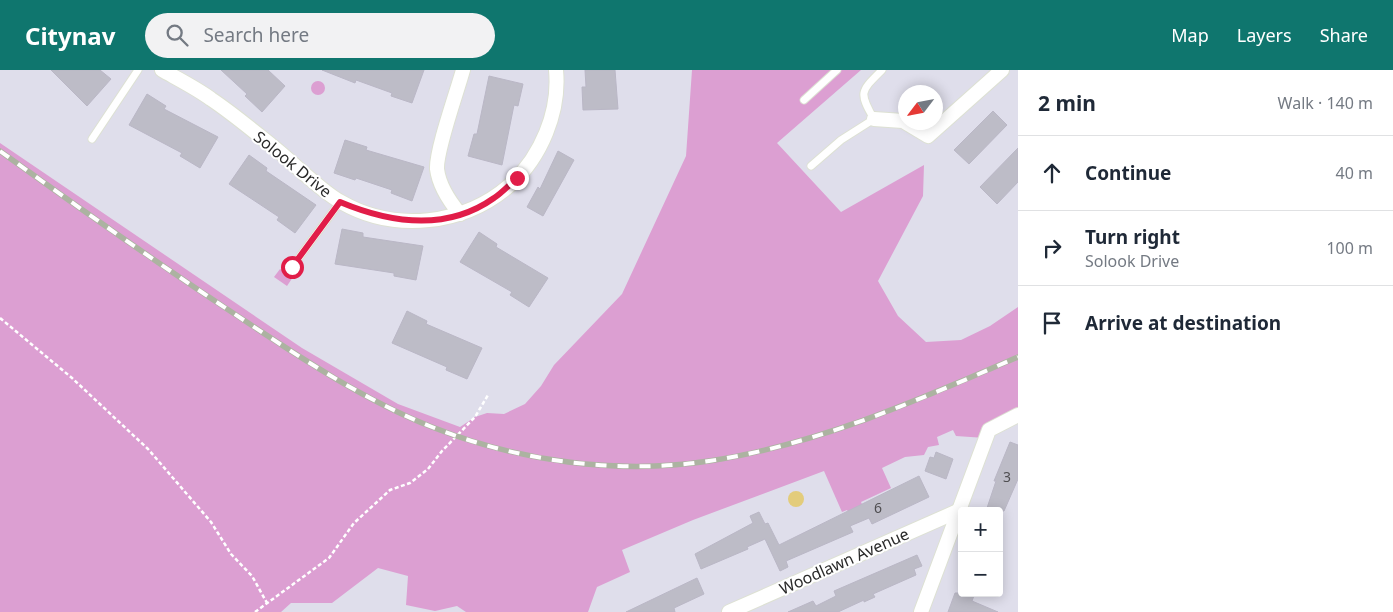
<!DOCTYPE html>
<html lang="en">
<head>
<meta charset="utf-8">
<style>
  :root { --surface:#fff; --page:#f2f2f3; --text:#1f2937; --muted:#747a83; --line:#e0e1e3; --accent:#0f766e }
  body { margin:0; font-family:"Noto Sans",sans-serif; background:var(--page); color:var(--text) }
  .controls { position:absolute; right:15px; bottom:15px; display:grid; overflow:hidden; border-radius:5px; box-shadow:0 2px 12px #0003 }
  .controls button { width:45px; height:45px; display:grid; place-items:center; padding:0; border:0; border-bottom:1px solid var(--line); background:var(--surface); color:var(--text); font:25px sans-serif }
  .compass { position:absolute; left:898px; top:15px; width:45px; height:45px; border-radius:50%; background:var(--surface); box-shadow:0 2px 12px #0003; rotate:238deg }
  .stop { position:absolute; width:15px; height:15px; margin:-11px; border:4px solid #e11d48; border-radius:50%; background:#fff }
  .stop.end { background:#e11d48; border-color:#fff; box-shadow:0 1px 5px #0008 }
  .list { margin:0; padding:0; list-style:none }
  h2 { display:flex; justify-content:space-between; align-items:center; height:65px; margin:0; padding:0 20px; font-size:21px }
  h2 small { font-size:16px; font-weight:400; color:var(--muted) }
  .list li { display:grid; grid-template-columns:32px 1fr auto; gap:15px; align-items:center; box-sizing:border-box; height:75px; padding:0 20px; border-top:1px solid var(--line) }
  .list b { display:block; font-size:19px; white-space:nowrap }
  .list p { margin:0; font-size:16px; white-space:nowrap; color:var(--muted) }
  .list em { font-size:16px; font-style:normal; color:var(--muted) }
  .icon { flex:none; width:28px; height:28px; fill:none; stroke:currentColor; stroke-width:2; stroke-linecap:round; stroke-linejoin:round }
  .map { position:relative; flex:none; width:1018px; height:542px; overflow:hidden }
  header { display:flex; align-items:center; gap:30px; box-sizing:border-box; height:70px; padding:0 25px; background:var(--accent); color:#fff }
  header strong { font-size:24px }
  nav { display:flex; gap:28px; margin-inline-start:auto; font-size:18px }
  .search { width:350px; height:45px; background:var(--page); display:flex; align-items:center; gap:12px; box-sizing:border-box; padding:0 18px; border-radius:28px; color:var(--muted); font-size:19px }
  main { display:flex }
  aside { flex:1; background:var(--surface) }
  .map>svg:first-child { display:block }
</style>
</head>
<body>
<header>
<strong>Citynav</strong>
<div class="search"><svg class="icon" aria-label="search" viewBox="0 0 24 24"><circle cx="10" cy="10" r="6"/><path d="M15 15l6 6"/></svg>Search here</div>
<nav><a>Map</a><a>Layers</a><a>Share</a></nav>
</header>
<main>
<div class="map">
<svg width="1018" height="542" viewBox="0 0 1018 542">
  <rect width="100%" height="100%" fill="#dfdeeb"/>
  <!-- green -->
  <g fill="#dc9fd2">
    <polygon points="692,0 861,0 777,73 841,142 924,95 923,126 878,211 898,246 926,272 961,270 990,256 1018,237 1018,345 985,368 956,366 953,360 937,367 939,375 928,377 924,385 905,387 882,398 891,418 861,432 868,447 855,454 847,440 842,442 824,401 693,450 622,480 630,502 597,517 588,542 466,542 457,536 435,541 406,535 408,506 378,498 332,533 291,533 281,542 0,542 0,73 302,278 398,334 460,357 475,347 487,343 504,344 525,334 541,316 554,295 622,224 686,86"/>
    <circle cx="318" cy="18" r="7"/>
    <polygon points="280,199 293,207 287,216 274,207"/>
  </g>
  <!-- water -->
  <circle fill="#e3cc7b" cx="796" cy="429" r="8"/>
  <!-- building -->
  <g fill="#bdbcc7" stroke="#bab7c6">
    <polygon points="51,0 100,0 111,9 87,36"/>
    <polygon points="221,0 268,0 285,16 262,42 245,26 247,24"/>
    <polygon points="322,0 424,0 412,33 391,26 392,23 356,10 355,13"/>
    <polygon points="585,0 615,0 618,39 583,40 582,17 586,17"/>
    <polygon points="489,6 523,14 518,36 514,35 502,95 468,86 474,64 477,64"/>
    <polygon points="147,24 166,36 164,39 218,67 200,98 180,86 182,83 129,55"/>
    <polygon points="993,41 1007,55 969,94 954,80"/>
    <polygon points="345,70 367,77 366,80 424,97 412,131 391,123 392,120 356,108 355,110 334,103"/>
    <polygon points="1018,78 1018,112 997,134 980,117"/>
    <polygon points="558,81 574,90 543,146 527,137 538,117 540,119"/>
    <polygon points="249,85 267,98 266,101 316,135 295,163 277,150 279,147 229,114"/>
    <polygon points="342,159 363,163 363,167 423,176 416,210 394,206 394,203 335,194"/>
    <polygon points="479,162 497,174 496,177 548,208 529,237 510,225 512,222 460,192"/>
    <polygon points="407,241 427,251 426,254 482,278 467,309 446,300 447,297 392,273"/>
    <polygon points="1010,372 1018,375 1018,409 1004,441 989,441 990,438 987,438 996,411 994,411"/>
    <polygon points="936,382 953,389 946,409 925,401 930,387 934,388"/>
    <polygon points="919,406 929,427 872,454 869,448 850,456 853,462 786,491 788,497 780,501 765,469 747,477 748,479 701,499 695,484 753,453 750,446 759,442 765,454 768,453 779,475"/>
    <polygon points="917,485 922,496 914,499 916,505 873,524 875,527 864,532 864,530 838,542 788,542 813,531 816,536 836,526 834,521"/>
    <polygon points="697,508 704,524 674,538 675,542 626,542"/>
    <polygon points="955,523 975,523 972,531 998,542 948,542"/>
  </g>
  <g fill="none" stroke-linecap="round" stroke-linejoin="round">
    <defs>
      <g id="lane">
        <polyline points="804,30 837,0"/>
        <polyline points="92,69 138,0"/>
        <path d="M 811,96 L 841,70 L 874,49 C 858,22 861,21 882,0"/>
        <polyline points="292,197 340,132"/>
      </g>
      <g id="street">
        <path d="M 162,0 C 178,9 196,18 211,29 C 232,43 251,59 271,75 C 292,91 319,120 341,132 C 395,163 464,155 510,115 C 541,87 560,42 556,0"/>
        <polyline points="874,49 903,51 928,66 1002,0"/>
        <path d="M 460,144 C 450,132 439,115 437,99 C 436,80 457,22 463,0"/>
        <polyline points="729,542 958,441"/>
        <polyline points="921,542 989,360 1018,345"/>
      </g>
    </defs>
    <!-- lane casing -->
    <use href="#lane" stroke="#dde1d3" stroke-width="9"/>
    <!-- street casing -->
    <use href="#street" stroke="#dde1d3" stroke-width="16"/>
    <!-- path -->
    <g stroke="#fff" stroke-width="2.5" stroke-dasharray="4 2.5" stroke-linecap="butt">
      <polyline points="0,248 72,308 148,379 211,452 231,484 252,506 267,533"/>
      <polyline points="255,542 329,488 354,453 390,420 410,413 428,399 442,381 475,347 488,325"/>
    </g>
    <!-- lane -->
    <use href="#lane" stroke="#fff" stroke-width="7"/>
    <!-- street -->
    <use href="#street" stroke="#fff" stroke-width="14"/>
    <defs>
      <path id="rail" d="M 0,81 C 75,135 150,188 227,239 C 292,282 359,328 432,357 C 518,391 617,405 709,391 C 816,375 919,330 1018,287"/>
    </defs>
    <!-- rail casing -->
    <use href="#rail" stroke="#acb3a1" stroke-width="5.5"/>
    <!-- rail -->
    <use href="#rail" stroke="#fff" stroke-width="4" stroke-dasharray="11" stroke-linecap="butt"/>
  </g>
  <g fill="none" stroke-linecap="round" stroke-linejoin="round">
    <!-- route -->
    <path stroke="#e11d48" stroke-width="6" d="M 292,197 L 340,132 C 390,153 446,162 494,128 C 502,123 509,115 517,108"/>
  </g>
  <g text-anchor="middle" stroke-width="4" stroke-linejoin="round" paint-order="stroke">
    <!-- number labels -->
    <g font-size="14" fill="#4f4e51">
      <text x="1007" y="412">3</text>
      <text x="878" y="443">6</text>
    </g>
    <!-- street labels -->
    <g font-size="16" fill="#2a2a2a" stroke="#fff">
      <text transform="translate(293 94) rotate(39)" y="6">Solook Drive</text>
      <text transform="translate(844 491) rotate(-24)" y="6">Woodlawn Avenue</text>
    </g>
  </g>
</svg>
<div class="controls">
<button>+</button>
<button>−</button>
</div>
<svg class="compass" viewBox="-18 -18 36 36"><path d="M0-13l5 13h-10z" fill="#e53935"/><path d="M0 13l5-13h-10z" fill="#747a83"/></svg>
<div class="stop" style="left:292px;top:197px"></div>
<div class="stop end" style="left:517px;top:108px"></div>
</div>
<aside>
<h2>2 min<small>Walk · 140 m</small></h2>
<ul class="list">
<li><svg class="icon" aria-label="ahead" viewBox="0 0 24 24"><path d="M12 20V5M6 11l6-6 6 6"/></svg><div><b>Continue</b></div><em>40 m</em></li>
<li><svg class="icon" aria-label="right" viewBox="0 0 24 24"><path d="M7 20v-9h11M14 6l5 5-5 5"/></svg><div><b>Turn right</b><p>Solook Drive</p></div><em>100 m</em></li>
<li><svg class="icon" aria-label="arrive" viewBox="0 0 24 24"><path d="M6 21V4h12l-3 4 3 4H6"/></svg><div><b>Arrive at destination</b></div></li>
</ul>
</aside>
</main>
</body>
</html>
